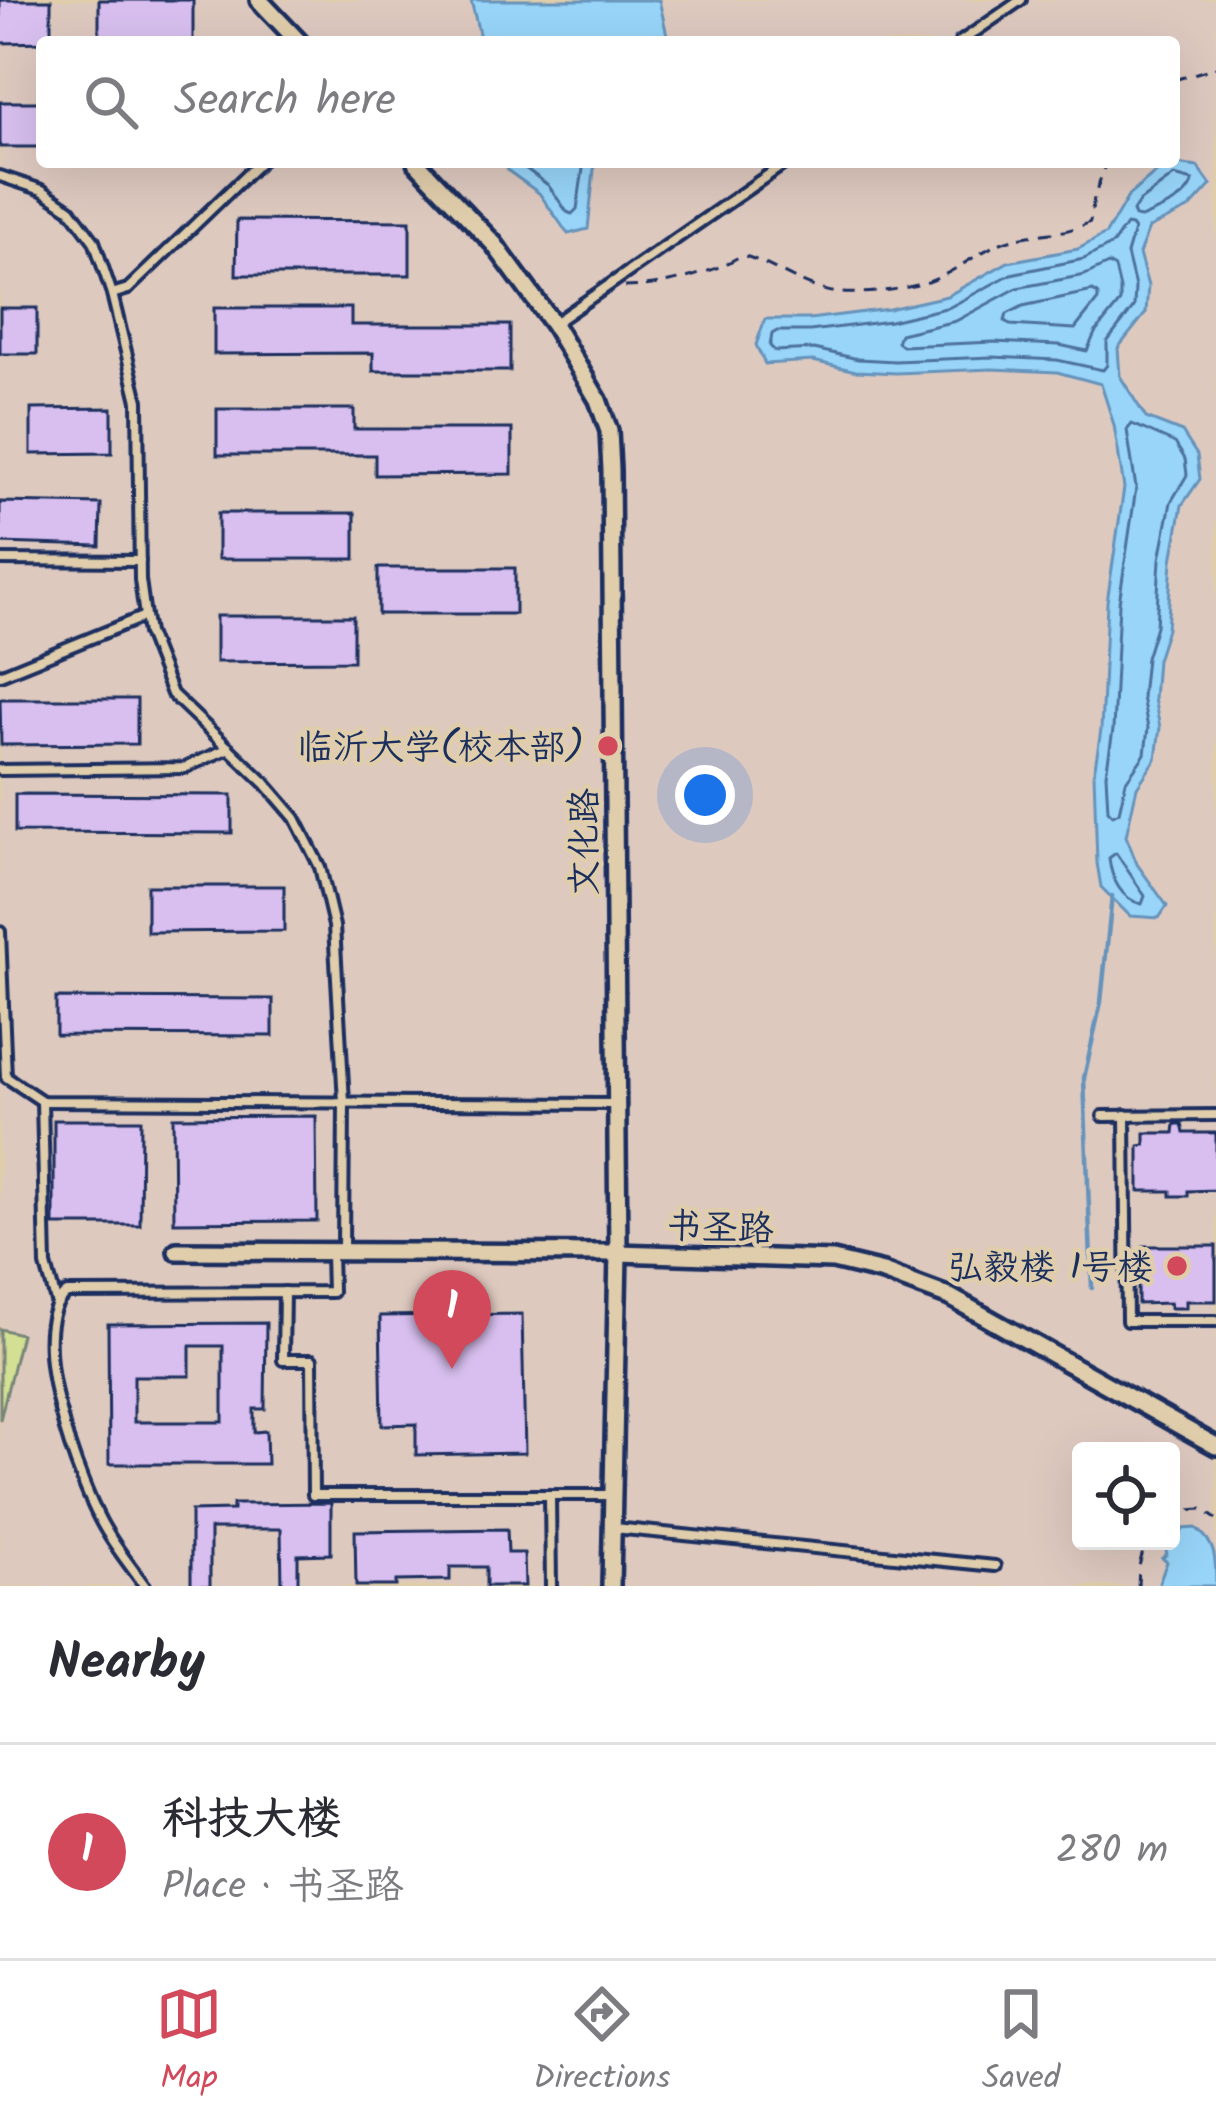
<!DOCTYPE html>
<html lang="en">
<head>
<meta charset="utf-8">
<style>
  :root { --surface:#fff; --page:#f7f7f7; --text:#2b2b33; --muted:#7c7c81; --line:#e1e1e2; --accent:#d1495b }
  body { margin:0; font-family:Kalam,"LXGW WenKai TC",sans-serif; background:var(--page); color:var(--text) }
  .controls { position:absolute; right:36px; bottom:36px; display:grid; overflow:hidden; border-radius:12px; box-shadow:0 12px 48px #0002 }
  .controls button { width:108px; height:108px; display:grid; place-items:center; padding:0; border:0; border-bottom:3px solid var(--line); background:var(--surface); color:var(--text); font:60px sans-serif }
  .you { position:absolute; left:705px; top:795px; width:42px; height:42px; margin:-30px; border:9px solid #fff; border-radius:50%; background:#1a73e8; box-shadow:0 0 0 18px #1a73e833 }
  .badge { display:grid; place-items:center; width:78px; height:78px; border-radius:50%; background:var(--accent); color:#fff; font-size:39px; font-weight:700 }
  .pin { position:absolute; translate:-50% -99px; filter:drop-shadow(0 3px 6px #0008) }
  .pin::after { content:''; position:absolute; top:63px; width:42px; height:36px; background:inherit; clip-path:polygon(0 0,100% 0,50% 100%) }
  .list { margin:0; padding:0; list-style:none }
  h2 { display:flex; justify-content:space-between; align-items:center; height:156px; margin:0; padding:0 48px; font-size:51px }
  h2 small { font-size:39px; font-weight:400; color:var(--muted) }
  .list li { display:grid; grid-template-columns:78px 1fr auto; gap:36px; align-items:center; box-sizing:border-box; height:216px; padding:0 48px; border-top:3px solid var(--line) }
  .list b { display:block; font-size:45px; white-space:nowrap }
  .list p { margin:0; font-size:39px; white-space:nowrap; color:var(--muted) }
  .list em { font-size:39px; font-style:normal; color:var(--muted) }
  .icon { flex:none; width:66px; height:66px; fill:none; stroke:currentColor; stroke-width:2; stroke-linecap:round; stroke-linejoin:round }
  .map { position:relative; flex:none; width:1216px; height:1586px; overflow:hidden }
  .search { position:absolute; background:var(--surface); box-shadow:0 12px 48px #0002; left:36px; right:36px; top:36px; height:132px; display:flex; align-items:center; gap:30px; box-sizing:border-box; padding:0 42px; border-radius:12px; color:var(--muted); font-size:45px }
  .sheet { height:372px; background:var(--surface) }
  nav { display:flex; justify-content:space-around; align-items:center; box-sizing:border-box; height:168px; border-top:3px solid var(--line); background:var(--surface); font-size:33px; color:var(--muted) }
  nav a { display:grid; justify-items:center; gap:6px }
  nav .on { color:var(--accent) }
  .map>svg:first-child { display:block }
</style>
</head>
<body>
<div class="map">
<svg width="1216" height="1586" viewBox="0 0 1216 1586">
  <rect width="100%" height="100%" fill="#e0cdab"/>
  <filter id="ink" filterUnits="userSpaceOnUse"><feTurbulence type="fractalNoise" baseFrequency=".00833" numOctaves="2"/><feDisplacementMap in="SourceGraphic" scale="24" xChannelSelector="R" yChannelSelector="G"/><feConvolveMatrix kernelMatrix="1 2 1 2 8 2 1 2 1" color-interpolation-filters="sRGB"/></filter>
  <g filter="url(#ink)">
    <!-- built -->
    <path fill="#dec9bf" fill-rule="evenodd" d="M 0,0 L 1216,0 L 1216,1586 L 0,1586 L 0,1420 L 20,1335 L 0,1329 ZM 42,42 L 1174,42 L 1174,162 L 42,162 ZM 1081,1451 L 1171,1451 L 1171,1541 L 1081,1541 Z"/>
    <!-- green -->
    <polygon fill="#d3df92" stroke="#778778" stroke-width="3" points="0,1329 21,1334 0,1420"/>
    <!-- water -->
    <g fill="#98d5f9" stroke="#6693bb" stroke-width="3">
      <polygon points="471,0 659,0 667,35 664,42 481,42"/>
      <polygon points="505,162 599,162 594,169 588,229 568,234 539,193 507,170"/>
      <polygon points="1167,163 1198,167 1211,185 1190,208 1149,228 1139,254 1148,286 1146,313 1118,348 1120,376 1146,418 1182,432 1197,455 1200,479 1182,505 1172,561 1167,629 1157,660 1154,699 1160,727 1156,759 1137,787 1126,836 1137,864 1167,906 1159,918 1130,916 1101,887 1097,863 1094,773 1101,730 1107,602 1124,488 1114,425 1101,384 1057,372 992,369 896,373 856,371 813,361 765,364 756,345 765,319 809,319 889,309 947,296 1008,262 1078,249 1106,234 1129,195"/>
      <path d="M 1196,1528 C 1216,1543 1216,1559 1216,1586 L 1161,1586 L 1159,1582 L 1167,1562 L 1162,1558 L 1167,1554 L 1165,1548 L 1172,1546 L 1172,1539 L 1178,1539 L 1183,1529 Z"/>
    </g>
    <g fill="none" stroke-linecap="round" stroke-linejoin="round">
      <!-- shore -->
      <g stroke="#4d719c" stroke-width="3">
        <polyline points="517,162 548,185 567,212 572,214 577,209 584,162"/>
        <path d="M 1174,176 L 1193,181 C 1186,202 1160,209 1141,218 L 1135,217 L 1133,211 L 1139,202 Z"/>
        <polygon points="1126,225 1131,226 1134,230 1127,254 1135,287 1134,307 1107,342 1107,365 1103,370 1057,360 992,357 895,361 858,359 814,349 775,351 770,346 772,334 777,331 810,331 890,321 950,307 1011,274 1084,259 1113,244"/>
        <polygon points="1108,264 1115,268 1120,289 1120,302 1095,333 1087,351 1059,345 994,342 902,346 897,342 900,334 956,321 1017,288 1085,275"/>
        <polygon points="1093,291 1098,295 1098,300 1075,329 1010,325 1005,321 1007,314 1023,306"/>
        <polygon points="1132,424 1175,443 1185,459 1187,475 1171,502 1160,559 1156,626 1146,658 1142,697 1148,728 1145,754 1126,781 1119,812 1113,815 1108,810 1106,774 1113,730 1119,603 1136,488 1127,430"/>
        <path d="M 1116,853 L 1145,896 L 1142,904 C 1121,900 1111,878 1109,858 Z"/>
      </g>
      <!-- stream -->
      <polyline stroke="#6693bb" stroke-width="4.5" points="1092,1288 1084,1078 1101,1002 1112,896"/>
    </g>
    <!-- building -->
    <g fill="#d8bfef" stroke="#1b2f5e" stroke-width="3" fill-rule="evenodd">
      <polygon points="0,0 51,0 51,42 0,43"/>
      <rect x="99" y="0" width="94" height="42"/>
      <rect x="0" y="102" width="42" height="45"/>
      <polygon points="237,220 410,221 410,275 236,275"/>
      <rect x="0" y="308" width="37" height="46"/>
      <polygon points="214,308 351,308 351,325 510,325 510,371 373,371 373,353 214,354"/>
      <polygon points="112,408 112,453 31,454 31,409"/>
      <polygon points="217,409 354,409 354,429 512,429 512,474 375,475 375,455 217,455"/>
      <polygon points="0,502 101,504 100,546 0,543"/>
      <rect x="218" y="513" width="137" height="46"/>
      <rect x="378" y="568" width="137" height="46"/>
      <polygon points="216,616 353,616 353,661 216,662"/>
      <polygon points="0,699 137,699 137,744 1,745"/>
      <polygon points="15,794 232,795 232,833 15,832"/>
      <polygon points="147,886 284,886 284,931 147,932"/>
      <polygon points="56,998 273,999 273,1036 56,1035"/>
      <polygon points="316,1116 317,1221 174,1222 173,1117"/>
      <polygon points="54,1120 141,1120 140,1225 54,1225"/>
      <polygon points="1175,1124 1182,1124 1184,1133 1216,1133 1216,1190 1188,1191 1188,1196 1171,1196 1171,1191 1139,1191 1139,1146 1145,1145 1145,1133 1174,1133"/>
      <polygon points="1143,1246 1216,1246 1216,1301 1186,1301 1186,1308 1170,1308 1170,1303 1138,1304 1138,1258 1143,1258"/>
      <polygon points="522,1314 525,1453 416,1455 416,1424 382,1425 380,1316"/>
      <path d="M 266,1323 L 265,1409 L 254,1409 L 254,1432 L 266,1431 L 267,1464 L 109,1464 L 108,1324 ZM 190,1346 L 223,1346 L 223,1422 L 134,1422 L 134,1376 L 190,1376 Z"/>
      <polygon points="331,1503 331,1554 298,1555 298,1586 282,1586 281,1529 210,1529 210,1586 191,1586 191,1511 233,1510 233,1504"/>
      <polygon points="507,1529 508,1553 524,1553 525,1586 486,1586 486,1567 450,1567 450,1580 396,1581 396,1586 356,1586 355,1531"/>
    </g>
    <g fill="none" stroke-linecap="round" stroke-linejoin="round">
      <defs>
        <g id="lane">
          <polyline points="960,42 1021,0"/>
          <polyline points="0,176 42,190 70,209 94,241 112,294 138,401 140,580 145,616 148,633 172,694 265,783 295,818 320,867 334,926 344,1102 343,1251"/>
          <polyline points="112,294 128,289 260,162"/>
          <polyline points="553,324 787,162"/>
          <polyline points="0,560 140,561"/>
          <polyline points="0,675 145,616"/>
          <polyline points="0,770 184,768 229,748"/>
          <polyline points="0,932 6,1077 42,1101 614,1104"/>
          <polyline points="42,1101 46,1265 56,1301"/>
          <polyline points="1125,1115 1127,1321 1216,1321"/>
          <polyline points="1103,1116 1216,1115"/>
          <polyline points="284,1292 283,1360 312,1360 313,1495 611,1495"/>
          <polyline points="550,1495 551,1586"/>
          <polyline points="614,1528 995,1566"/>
          <path d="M 145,1586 C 132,1568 118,1551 107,1532 C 81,1491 20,1326 67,1293 L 332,1292 L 331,1253"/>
        </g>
        <g id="street">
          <polyline points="259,0 299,42"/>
          <polyline points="416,162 494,244 553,324 598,400 609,431 611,470 618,1253 611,1586"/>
          <polyline points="177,1251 618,1253 833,1260 883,1272 950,1297 1216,1446"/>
        </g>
      </defs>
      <!-- lane casing -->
      <use href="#lane" stroke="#1b2f5e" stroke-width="16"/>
      <!-- street casing -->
      <use href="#street" stroke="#1b2f5e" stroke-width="24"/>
      <!-- path -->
      <g stroke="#1b2f5e" stroke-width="3" stroke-dasharray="12 9" stroke-linecap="butt">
        <polyline points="1174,80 1216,67"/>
        <path d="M 625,287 C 661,287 712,274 742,255 C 772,264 796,283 827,291 C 851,297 903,290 928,282 C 954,273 976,253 1001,243 C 1031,231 1062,237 1090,222 L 1094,198 L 1106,162"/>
        <polyline points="1171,1518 1188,1510 1202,1509 1216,1519"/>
        <polyline points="1138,1586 1139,1566 1146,1541"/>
      </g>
      <!-- lane -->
      <use href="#lane" stroke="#e0cdab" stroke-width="8"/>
      <!-- street -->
      <use href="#street" stroke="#e0cdab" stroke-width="15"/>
    </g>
  </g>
  <!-- markers -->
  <g fill="#d1495b" stroke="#e0cdab" stroke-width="4.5">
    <circle cx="608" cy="746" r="12"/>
    <circle cx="1177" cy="1266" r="12"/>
  </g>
  <g text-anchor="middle" stroke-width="9" stroke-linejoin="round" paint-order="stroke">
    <!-- poi labels -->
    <g font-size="36" fill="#1b2f5e" stroke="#e0cdab" text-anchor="end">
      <text x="584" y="759">临沂大学(校本部)</text>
      <text x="1153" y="1279">弘毅楼 1号楼</text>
    </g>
    <!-- street labels -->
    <g font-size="36" fill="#1b2f5e" stroke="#e0cdab">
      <text transform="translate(583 842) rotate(-90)" y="13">文化路</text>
      <text transform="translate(720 1226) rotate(2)" y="13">书圣路</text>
    </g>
  </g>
</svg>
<div class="controls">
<button><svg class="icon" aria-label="locate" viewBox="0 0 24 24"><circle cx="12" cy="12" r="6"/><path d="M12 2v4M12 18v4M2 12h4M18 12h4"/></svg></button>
</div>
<div class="you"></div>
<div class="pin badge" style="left:452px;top:1369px">1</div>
<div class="search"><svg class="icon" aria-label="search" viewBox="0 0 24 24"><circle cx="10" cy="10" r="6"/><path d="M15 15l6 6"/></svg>Search here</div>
</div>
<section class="sheet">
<h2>Nearby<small></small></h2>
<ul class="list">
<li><span class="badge">1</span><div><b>科技大楼</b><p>Place · 书圣路</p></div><em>280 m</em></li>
</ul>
</section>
<nav>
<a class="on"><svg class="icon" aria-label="map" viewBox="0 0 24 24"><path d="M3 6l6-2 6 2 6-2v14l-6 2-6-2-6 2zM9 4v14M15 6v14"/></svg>Map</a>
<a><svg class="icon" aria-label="directions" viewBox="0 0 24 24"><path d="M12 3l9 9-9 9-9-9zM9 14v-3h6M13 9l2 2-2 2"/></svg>Directions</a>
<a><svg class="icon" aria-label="saved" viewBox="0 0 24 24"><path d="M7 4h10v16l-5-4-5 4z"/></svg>Saved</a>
</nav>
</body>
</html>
